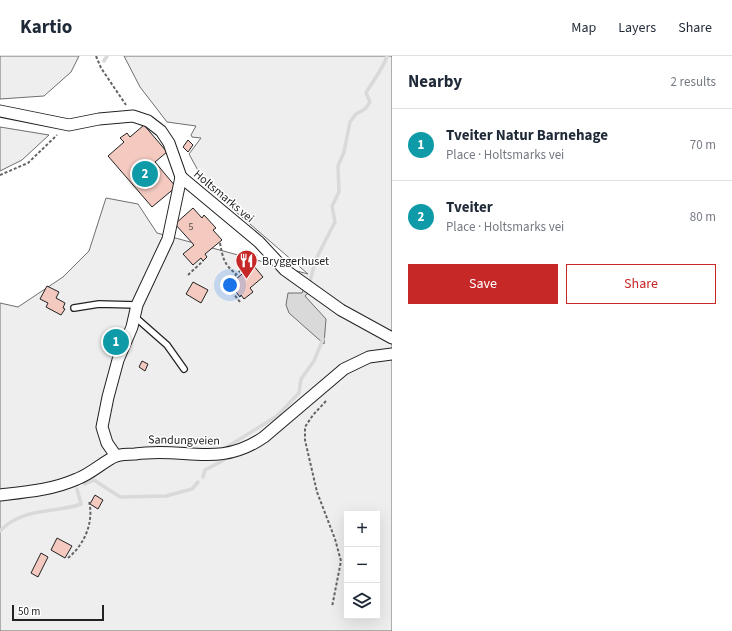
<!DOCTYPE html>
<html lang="en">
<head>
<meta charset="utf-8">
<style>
  :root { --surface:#fff; --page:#f6f6f7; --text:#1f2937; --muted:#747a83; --line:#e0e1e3; --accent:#c62828 }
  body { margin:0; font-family:"Source Sans 3",sans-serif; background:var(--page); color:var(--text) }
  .controls { position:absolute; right:12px; bottom:12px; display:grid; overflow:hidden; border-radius:0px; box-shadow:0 4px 16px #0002 }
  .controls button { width:36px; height:36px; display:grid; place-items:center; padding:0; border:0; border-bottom:1px solid var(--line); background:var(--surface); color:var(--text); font:20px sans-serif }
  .scale { position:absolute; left:12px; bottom:10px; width:92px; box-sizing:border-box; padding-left:4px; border:2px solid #222; border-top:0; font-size:11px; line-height:14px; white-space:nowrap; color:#222; -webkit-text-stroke:3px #fff; paint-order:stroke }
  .you { position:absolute; left:230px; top:229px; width:14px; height:14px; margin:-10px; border:3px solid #fff; border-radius:50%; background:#1a73e8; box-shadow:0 0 0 6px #1a73e833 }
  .badge { display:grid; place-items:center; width:26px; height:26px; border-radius:50%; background:var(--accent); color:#fff; font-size:13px; font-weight:700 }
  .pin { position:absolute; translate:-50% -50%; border:2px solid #fff; box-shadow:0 1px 4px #0006 }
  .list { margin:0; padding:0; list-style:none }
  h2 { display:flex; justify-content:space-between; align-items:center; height:52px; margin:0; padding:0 16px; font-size:17px }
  h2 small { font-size:13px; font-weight:400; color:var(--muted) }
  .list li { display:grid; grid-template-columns:26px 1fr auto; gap:12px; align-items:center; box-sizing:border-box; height:72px; padding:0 16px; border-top:1px solid var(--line) }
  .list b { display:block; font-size:15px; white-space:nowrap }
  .list p { margin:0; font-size:13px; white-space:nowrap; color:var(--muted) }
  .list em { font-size:13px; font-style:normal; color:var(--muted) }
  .actions { display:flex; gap:8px; padding:12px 16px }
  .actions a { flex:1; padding:9px 0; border:1px solid var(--accent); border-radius:0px; text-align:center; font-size:14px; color:var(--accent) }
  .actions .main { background:var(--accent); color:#fff }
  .icon { flex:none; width:22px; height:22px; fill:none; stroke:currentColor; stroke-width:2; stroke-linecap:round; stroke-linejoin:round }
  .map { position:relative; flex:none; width:392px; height:575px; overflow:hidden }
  header { display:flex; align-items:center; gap:24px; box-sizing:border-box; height:56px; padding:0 20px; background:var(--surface); border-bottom:1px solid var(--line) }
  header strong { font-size:19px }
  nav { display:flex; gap:22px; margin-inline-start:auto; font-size:14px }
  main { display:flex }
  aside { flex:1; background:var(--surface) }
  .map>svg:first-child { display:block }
</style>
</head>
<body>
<header>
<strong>Kartio</strong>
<nav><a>Map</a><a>Layers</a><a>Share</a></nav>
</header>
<main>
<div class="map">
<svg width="392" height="575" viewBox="0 0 392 575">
  <rect width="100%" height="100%" fill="#fff"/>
  <!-- green -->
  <g fill="#eee" stroke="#6f6f6f" fill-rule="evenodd">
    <polygon points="0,0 79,0 71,16 44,40 0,43"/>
    <path d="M 124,0 L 392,0 L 392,575 L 0,575 L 0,247 L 18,251 L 63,221 L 89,195 L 106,142 L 138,148 L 157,177 L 308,218 L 207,131 L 189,98 L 201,82 L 192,81 L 191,79 L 196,70 L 167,66 L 140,31 ZM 347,458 L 377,458 L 377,560 L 347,560 Z"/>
    <polygon points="0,71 49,79 22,104 0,115"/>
  </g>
  <!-- water -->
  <polygon fill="#d9d9d9" stroke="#6f6f6f" points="304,232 308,237 305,240 326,263 324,288 289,257 286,249 288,237 302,237"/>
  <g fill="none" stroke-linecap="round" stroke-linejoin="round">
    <!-- stream -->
    <g stroke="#d9d9d9" stroke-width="3.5">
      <polyline points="104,5 107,0"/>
      <path d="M 310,225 L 316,203 L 335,166 L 332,150 L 339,136 L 338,110 L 344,96 L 350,66 L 356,58 L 365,53 L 370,46 L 366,37 C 372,26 384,11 387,0"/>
      <polyline points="227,391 277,360 299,337 301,323 314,305 323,283"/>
      <polyline points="203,421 205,414 224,404"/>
      <polyline points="85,428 94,424 120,441 166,440 192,433 198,426"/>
      <path d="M 0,475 C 22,451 53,458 81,448 L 77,433"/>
    </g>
  </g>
  <!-- building -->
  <g fill="#f3c9c0" stroke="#222">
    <polygon points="144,69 167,96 155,106 176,131 152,151 108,100 124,86 120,82 127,77 130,81"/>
    <polygon points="188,84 193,89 188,96 183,91"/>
    <polygon points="193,152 202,162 204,159 216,172 213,174 222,184 205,198 207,201 203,205 201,202 193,209 183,198 194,189 175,168"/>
    <polygon points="253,209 263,221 250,232 253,236 244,243 241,239 240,241 230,228"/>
    <polygon points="193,226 208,234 201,247 186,238"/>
    <polygon points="47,230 59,236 56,242 65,247 63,252 65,253 61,259 46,251 48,247 40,243"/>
    <polygon points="115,279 122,285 117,292 109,287"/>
    <polygon points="142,305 148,308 145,315 139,311"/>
    <polygon points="95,439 103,444 98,453 90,448"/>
    <polygon points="57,482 72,490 65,502 51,494"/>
    <polygon points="41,497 48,501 38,521 31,517"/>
  </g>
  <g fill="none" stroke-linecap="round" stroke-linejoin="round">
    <defs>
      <g id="lane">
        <polyline points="74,252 99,248 137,249"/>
        <polyline points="134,260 167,289 184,313"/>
      </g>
      <g id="street">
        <polyline points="0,55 69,69 99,63 133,60 148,65 161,75 169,87 181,121"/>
        <polyline points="181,121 259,186 285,214 341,254 392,282"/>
        <polyline points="116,400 107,387 102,371 108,341 118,304 132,271 137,249 168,183 181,121"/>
        <path d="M 0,439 C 27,436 52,434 77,423 C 91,418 104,405 116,400 C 122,398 129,398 135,398 C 184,390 218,413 264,381 L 344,313 L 369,301 L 392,298"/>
      </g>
    </defs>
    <!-- lane casing -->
    <use href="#lane" stroke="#222" stroke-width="8"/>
    <!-- street casing -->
    <use href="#street" stroke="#222" stroke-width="13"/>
    <!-- path -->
    <g stroke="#646464" stroke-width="2" stroke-dasharray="3 2" stroke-linecap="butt">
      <polyline points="96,0 101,12 126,49"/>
      <polyline points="0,119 28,107 57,79"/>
      <path d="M 220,187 C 223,203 224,208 236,218"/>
      <polyline points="188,219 203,205"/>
      <polyline points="240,246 226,228 257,199"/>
      <polyline points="326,345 313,359 305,371 305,384 317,436 335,483 341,505 332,551"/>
      <path d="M 68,502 C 85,488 94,466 89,445"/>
    </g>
    <!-- lane -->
    <use href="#lane" stroke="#fff" stroke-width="5.5"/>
    <!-- street -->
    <use href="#street" stroke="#fff" stroke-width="11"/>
  </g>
  <!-- icons -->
  <defs>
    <symbol id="restaurant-pin" viewBox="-11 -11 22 30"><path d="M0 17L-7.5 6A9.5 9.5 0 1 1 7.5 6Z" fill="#c62828" stroke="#fff"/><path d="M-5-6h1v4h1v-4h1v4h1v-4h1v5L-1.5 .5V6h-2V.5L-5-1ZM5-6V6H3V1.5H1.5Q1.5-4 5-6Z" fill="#fff"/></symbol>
  </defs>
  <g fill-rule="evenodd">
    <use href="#restaurant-pin" x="234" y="192" width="25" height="34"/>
  </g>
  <g text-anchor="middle" stroke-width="3" stroke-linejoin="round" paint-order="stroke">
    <!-- number labels -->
    <g font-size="10" fill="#564c4a">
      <text x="191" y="174">5</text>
    </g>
    <!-- street labels -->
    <g font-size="12" fill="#222" stroke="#fff">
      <text transform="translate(224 140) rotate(40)" y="4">Holtsmarks vei</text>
      <text transform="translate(184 384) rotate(1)" y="4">Sandungveien</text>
    </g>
    <!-- poi labels -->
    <g font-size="12" fill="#222" stroke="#fff" text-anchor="start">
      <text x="262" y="209">Bryggerhuset</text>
    </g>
  </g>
</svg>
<div class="controls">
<button>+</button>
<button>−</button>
<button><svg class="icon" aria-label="layers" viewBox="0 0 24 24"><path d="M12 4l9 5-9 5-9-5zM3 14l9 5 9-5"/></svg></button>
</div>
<div class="scale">50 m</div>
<div class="you"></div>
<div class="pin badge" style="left:116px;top:286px;background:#0f9aa8">1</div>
<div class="pin badge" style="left:145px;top:118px;background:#0f9aa8">2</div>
</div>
<aside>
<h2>Nearby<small>2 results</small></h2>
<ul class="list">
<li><span class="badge" style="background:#0f9aa8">1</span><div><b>Tveiter Natur Barnehage</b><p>Place · Holtsmarks vei</p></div><em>70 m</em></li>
<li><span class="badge" style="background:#0f9aa8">2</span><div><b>Tveiter</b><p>Place · Holtsmarks vei</p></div><em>80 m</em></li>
</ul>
<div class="actions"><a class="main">Save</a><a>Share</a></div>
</aside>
</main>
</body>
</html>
